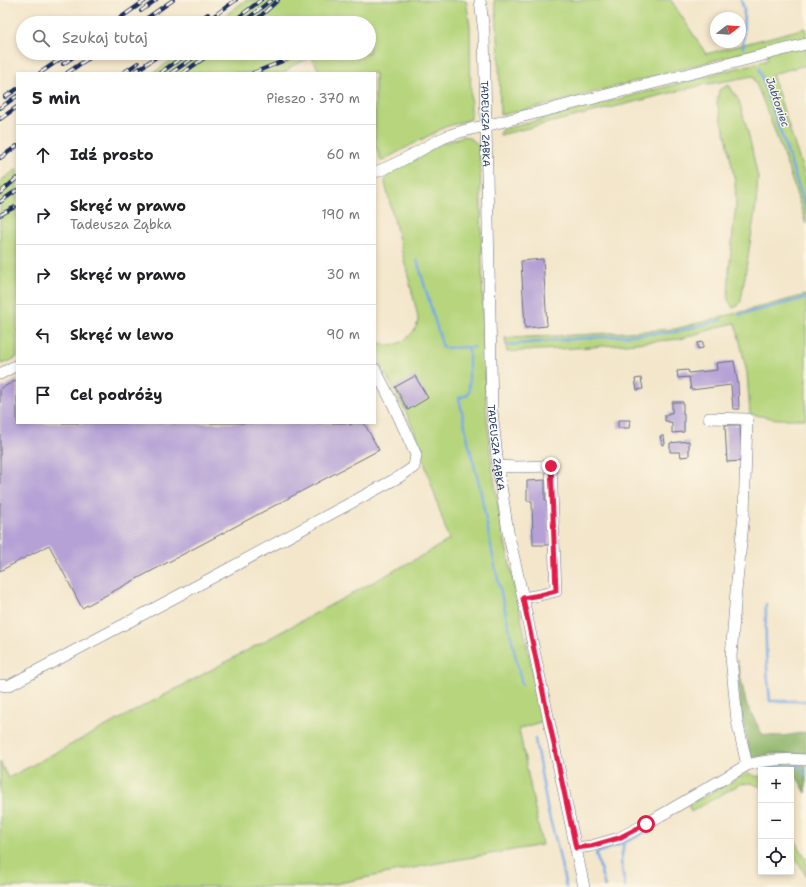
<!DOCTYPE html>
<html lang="pl">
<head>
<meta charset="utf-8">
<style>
  :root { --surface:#fff; --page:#f6f6f6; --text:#202124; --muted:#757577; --line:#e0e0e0 }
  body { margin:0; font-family:"Shantell Sans",sans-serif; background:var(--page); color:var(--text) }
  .controls { position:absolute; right:12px; bottom:12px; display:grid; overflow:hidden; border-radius:0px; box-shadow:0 2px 6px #0003 }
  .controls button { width:36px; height:36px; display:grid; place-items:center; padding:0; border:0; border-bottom:1px solid var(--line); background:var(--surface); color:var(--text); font:20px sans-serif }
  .compass { position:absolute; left:710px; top:12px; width:36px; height:36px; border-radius:50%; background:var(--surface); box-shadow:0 2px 6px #0003; rotate:73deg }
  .stop { position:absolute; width:12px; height:12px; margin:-9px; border:3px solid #e11d48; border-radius:50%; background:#fff }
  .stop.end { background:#e11d48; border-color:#fff; box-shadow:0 1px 4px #0008 }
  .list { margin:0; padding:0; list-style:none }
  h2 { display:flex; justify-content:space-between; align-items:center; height:52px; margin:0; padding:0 16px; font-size:17px }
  h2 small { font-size:13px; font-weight:400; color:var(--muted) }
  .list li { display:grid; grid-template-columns:26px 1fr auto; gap:12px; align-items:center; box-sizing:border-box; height:60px; padding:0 16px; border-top:1px solid var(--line) }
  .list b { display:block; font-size:15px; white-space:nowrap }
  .list p { margin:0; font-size:13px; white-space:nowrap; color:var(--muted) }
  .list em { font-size:13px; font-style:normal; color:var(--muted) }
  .icon { flex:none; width:22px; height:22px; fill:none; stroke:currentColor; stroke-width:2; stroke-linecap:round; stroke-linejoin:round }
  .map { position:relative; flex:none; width:806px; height:887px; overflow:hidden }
  .search { position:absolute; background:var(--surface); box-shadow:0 2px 6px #0003; left:16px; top:16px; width:360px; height:44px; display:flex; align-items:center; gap:10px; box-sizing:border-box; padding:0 14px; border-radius:22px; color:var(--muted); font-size:15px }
  .panel { position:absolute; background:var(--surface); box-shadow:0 2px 6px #0003; left:16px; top:72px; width:360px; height:352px; border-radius:0px }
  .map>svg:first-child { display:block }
</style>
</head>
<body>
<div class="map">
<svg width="806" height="887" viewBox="0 0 806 887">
  <rect width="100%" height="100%" fill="#fcf5e5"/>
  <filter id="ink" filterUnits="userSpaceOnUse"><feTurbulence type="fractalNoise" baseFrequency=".025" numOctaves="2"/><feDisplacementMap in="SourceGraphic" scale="8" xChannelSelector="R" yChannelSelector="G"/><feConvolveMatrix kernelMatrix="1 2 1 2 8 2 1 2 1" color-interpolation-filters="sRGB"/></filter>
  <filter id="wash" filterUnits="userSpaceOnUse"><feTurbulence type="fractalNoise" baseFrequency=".012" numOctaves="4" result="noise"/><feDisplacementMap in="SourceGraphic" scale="16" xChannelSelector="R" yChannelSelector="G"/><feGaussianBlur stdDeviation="0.9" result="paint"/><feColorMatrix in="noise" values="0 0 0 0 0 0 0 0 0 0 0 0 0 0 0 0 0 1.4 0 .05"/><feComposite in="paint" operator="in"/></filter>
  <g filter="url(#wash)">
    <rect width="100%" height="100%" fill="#f3e6ca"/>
    <!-- green -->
    <g fill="#b6d57d" stroke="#68826e">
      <polygon points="246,0 466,0 470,26 471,119 445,127 381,161 375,144 375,73 320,73 312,57 292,66 287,71 283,73 153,73 182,53 369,53 369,23 215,23"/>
      <path d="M 494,0 L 671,0 L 706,54 L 806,28 L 806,65 L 772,74 L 806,180 L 806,224 C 791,174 773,124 753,76 L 703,85 L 500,135 L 501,130 L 768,60 L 765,47 L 542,106 L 500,115 L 499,52 L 496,10 Z"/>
      <polygon points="729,85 739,101 749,136 758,178 756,205 741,301 738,306 733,308 728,300 729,270 736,204 735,182 727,140 717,103 719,90"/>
      <path d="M 464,136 C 474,140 477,141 480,152 L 483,314 L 486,408 L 491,460 L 501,523 L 543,721 L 519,729 L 542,845 L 433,864 L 320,887 L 0,887 L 0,762 L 8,778 L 174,690 L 425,554 L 449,540 L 415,433 L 406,412 L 375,354 L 375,341 C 387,347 400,346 409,336 C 414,331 417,327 418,320 C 418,315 416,309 415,304 L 385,183 L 386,177 L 389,174 L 398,167 L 441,144 Z"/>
      <polygon points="17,169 17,357 8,362 0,364 0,181"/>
      <polygon points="806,295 806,419 777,419 750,414 747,373 740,342 735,323 726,325 680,339 592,347 507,352 505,338 578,335 675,329"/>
      <polygon points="778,764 798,764 795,774 791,773 791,770 769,770"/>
      <polygon points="748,773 758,777 761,775 761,787 751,783 740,784 691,812 688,805"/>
      <polygon points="791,833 806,859 806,876 791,849"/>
    </g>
    <!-- forest -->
    <g fill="#90b66c" stroke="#567265">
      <path d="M 737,660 L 746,703 L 762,734 C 778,738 790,735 806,732 L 806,754 L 770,754 L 751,758 L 741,714 Z"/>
      <polygon points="798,764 806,765 806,793 795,774"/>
    </g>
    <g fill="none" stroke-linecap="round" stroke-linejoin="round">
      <!-- stream -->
      <g stroke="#7aaae4" stroke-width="2.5">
        <polyline points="741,0 744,9 743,48"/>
        <polyline points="759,68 768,97 783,139 806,209"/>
        <polyline points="417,260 443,348 474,347"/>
        <polyline points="739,315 806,298"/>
        <polyline points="508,345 559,340 675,332 721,320"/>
        <polyline points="469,347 469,392 467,395 459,398 469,445 480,488 494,562 522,685"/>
        <path d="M 766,604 C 765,636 766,668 770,701 L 806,701"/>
        <polyline points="535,739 548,812 557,845 566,887"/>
        <polyline points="765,768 801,766 806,775"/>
        <polyline points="624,842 621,861 625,887"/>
        <path d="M 605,887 L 596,853 C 601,851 607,850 611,848 C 628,841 641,836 656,824"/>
      </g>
    </g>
    <g id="blocks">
      <!-- building -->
      <g fill="#b5a1d6">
        <polygon points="543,259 547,326 525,328 521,261"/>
        <polygon points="703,342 703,348 698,349 697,343"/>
        <polygon points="734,361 738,384 739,409 733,409 731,385 691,390 689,377 678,378 677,371 688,370 689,373 717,370 716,363"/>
        <polygon points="415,376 428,398 408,410 395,387"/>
        <polygon points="641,378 643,389 637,390 635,379"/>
        <polygon points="17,380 17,423 349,423 350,425 354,423 364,423 379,450 82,608 49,545 0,571 0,389"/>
        <polygon points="672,402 683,402 683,414 684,414 684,432 672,433 672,422 668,422 668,421 665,421 665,415 668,415 668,413 672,413"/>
        <polygon points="618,420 630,420 629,428 618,428"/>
        <polygon points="725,425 740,425 742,461 727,462"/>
        <polygon points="660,436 664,436 665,444 662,445"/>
        <polygon points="689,441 689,456 681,457 680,452 670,452 670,443"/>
        <polygon points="545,480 545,500 548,500 549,545 533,545 532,501 527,501 527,481"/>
      </g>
    </g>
  </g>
  <g filter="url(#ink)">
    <use href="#blocks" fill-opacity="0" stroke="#676f84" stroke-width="1"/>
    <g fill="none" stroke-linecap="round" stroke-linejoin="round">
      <defs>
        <g id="minor">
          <path id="s1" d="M 480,0 L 484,32 L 492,411 L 498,466 L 508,532 L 523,598 L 584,887"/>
          <path d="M 375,172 C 398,165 419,150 441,139 C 455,132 470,129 485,126 L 806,44"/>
          <polyline points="0,374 17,365"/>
          <polyline points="498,466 517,467 551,466 556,591 540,595 523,598"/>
          <polyline points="0,685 8,686 219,574 399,477 414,467 416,455 393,404 375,369"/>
          <path d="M 747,765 C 767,760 785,758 806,760"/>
          <polyline points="576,848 591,846 619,838 646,824 747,765 737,721 731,657 736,591 744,514 747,419 709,418"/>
        </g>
      </defs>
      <!-- minor casing -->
      <use href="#minor" stroke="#676f84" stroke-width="12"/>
      <!-- minor -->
      <use href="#minor" stroke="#fff" stroke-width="11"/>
      <defs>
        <g id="rail">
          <polyline points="141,11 156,0"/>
          <polyline points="113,23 146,0"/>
          <polyline points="140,23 173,0"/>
          <polyline points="195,23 208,14"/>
          <polyline points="204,23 236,0"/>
          <polyline points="231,23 261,0"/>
          <polyline points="242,23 271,0"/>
          <polyline points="253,23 278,0"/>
          <polyline points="63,64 79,53"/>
          <polyline points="40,73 69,53"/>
          <polyline points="67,73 96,53"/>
          <polyline points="123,73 138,63"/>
          <polyline points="133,73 162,53"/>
          <polyline points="160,73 188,53"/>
          <polyline points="171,73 200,53"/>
          <polyline points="183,73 211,53"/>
          <polyline points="253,73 303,53"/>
          <polyline points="5,97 17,89"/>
          <polyline points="0,108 17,96"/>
          <polyline points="0,119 17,107"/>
          <polyline points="0,158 17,146"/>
          <polyline points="0,193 17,178"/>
          <polyline points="0,202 17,190"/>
          <polyline points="0,215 15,207"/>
        </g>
      </defs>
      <!-- rail casing -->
      <use href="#rail" stroke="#1b2f5e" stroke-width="4"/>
      <!-- rail -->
      <use href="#rail" stroke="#fcf5e5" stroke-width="2.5" stroke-dasharray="8" stroke-linecap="butt"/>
    </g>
  </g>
  <g fill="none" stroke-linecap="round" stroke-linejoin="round" filter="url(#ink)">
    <!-- route -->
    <polyline stroke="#e11d48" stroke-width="5" points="551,466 556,591 540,595 523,598 576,848 591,846 619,838 646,824"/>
  </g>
  <g text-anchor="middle" stroke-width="3" stroke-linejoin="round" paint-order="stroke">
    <!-- street labels -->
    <g font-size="10" fill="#1b2f5e" stroke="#fcf5e5">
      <text dy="4" stroke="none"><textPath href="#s1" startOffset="124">TADEUSZA ZĄBKA</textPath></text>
      <text dy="4" stroke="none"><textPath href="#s1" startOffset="448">TADEUSZA ZĄBKA</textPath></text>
    </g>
    <!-- water labels -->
    <g font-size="11" font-style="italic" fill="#385486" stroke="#fcf5e5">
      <text transform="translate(778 102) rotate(71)" y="4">Jabłoniec</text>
    </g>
  </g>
</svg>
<div class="controls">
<button>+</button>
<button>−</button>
<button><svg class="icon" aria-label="locate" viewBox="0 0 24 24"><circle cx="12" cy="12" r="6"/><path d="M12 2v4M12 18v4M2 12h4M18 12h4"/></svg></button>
</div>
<svg class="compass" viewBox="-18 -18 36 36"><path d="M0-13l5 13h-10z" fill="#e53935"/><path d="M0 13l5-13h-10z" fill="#757577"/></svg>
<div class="stop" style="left:646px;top:824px"></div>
<div class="stop end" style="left:551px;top:466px"></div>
<div class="search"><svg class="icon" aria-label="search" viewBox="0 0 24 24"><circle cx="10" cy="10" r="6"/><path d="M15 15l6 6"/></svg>Szukaj tutaj</div>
<section class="panel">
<h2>5 min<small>Pieszo · 370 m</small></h2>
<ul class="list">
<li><svg class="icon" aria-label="ahead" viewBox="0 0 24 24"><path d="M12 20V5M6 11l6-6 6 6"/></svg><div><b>Idź prosto</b></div><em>60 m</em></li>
<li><svg class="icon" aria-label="right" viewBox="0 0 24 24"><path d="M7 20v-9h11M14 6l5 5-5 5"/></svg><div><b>Skręć w prawo</b><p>Tadeusza Ząbka</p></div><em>190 m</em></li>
<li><svg class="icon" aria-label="right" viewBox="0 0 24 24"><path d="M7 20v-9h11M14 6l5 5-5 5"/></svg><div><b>Skręć w prawo</b></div><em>30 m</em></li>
<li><svg class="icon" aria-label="left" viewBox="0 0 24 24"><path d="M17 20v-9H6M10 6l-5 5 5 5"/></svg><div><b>Skręć w lewo</b></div><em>90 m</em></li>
<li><svg class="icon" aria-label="arrive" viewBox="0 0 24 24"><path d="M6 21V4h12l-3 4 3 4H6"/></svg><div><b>Cel podróży</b></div></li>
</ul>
</section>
</div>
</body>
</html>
